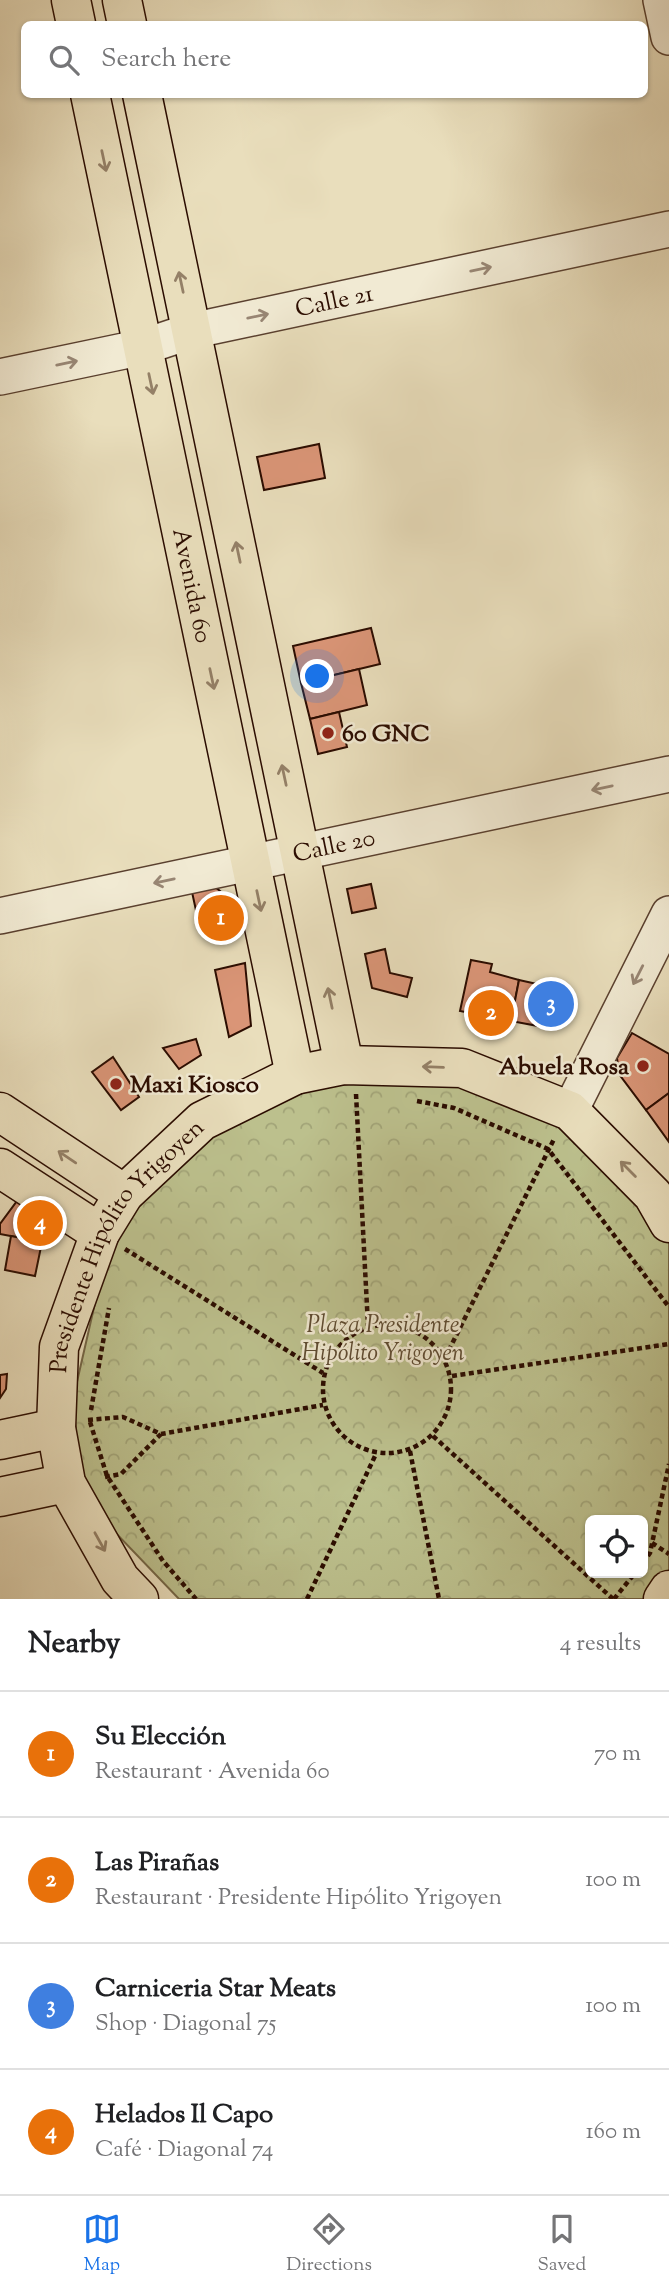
<!DOCTYPE html>
<html lang="en">
<head>
<meta charset="utf-8">
<style>
  :root { --surface:#fff; --page:#f2f2f2; --text:#202124; --muted:#757577; --line:#e0e0e0; --accent:#1a73e8 }
  body { margin:0; font-family:"Sorts Mill Goudy",serif; background:var(--page); color:var(--text) }
  .controls { position:absolute; right:21px; bottom:21px; display:grid; overflow:hidden; border-radius:10px; box-shadow:0 2px 5px #0004 }
  .controls button { width:63px; height:63px; display:grid; place-items:center; padding:0; border:0; border-bottom:2px solid var(--line); background:var(--surface); color:var(--text); font:35px sans-serif }
  .you { position:absolute; left:318px; top:677px; width:24px; height:24px; margin:-18px; border:5px solid #fff; border-radius:50%; background:#1a73e8; box-shadow:0 0 0 10px #1a73e833 }
  .badge { display:grid; place-items:center; width:46px; height:46px; border-radius:50%; background:var(--accent); color:#fff; font-size:23px; font-weight:700 }
  .pin { position:absolute; translate:-50% -50%; border:4px solid #fff; box-shadow:0 2px 7px #0006 }
  .list { margin:0; padding:0; list-style:none }
  h2 { display:flex; justify-content:space-between; align-items:center; height:91px; margin:0; padding:0 28px; font-size:30px }
  h2 small { font-size:23px; font-weight:400; color:var(--muted) }
  .list li { display:grid; grid-template-columns:46px 1fr auto; gap:21px; align-items:center; box-sizing:border-box; height:126px; padding:0 28px; border-top:2px solid var(--line) }
  .list b { display:block; font-size:26px; white-space:nowrap }
  .list p { margin:0; font-size:23px; white-space:nowrap; color:var(--muted) }
  .list em { font-size:23px; font-style:normal; color:var(--muted) }
  .icon { flex:none; width:38px; height:38px; fill:none; stroke:currentColor; stroke-width:2; stroke-linecap:round; stroke-linejoin:round }
  .map { position:relative; flex:none; width:669px; height:1599px; overflow:hidden }
  .search { position:absolute; background:var(--surface); box-shadow:0 2px 5px #0004; left:21px; right:21px; top:21px; height:77px; display:flex; align-items:center; gap:18px; box-sizing:border-box; padding:0 24px; border-radius:10px; color:var(--muted); font-size:26px }
  .sheet { height:595px; background:var(--surface) }
  nav { display:flex; justify-content:space-around; align-items:center; box-sizing:border-box; height:98px; border-top:2px solid var(--line); background:var(--surface); font-size:19px; color:var(--muted) }
  nav a { display:grid; justify-items:center; gap:4px }
  nav .on { color:var(--accent) }
  .map>svg:first-child { display:block }
</style>
</head>
<body>
<div class="map">
<svg width="669" height="1599" viewBox="0 0 669 1599">
  <defs>
    <pattern id="forest-crowns" width="20" height="18" patternUnits="userSpaceOnUse" patternTransform="scale(1.75)"><rect width="20" height="18" fill="#bcc08d"/><path d="M2 6a3 3 0 1 1 6 0M12 15a3 3 0 1 1 6 0" fill="none" stroke="#a2a478"/></pattern>
  </defs>
  <rect width="100%" height="100%" fill="#e9debc"/>
  <filter id="stains"><feTurbulence type="fractalNoise" baseFrequency=".00286" numOctaves="4"/><feColorMatrix values="0 0 0 0 .2 0 0 0 0 .09 0 0 0 0 .02 0 0 0 .5 -.17"/></filter>
  <radialGradient id="worn" r=".72"><stop offset=".6" stop-color="#630" stop-opacity="0"/><stop offset="1" stop-color="#630" stop-opacity=".3"/></radialGradient>
  <!-- forest -->
  <path fill="url(#forest-crowns)" stroke="#746646" stroke-width="2" fill-rule="evenodd" d="M 367,1070 L 512,1094 L 633,1181 L 669,1234 L 669,1570 L 649,1599 L 179,1599 L 88,1504 L 71,1408 L 109,1242 L 160,1169 L 298,1083 ZM 590,1520 L 643,1520 L 643,1573 L 590,1573 Z"/>
  <!-- building -->
  <g fill="#da9577" stroke="#2b0c00" stroke-width="2">
    <polygon points="319,444 325,478 264,490 257,457"/>
    <polygon points="371,628 380,664 301,683 293,646"/>
    <polygon points="359,669 367,705 310,719 301,683"/>
    <polygon points="339,712 347,747 318,754 310,719"/>
    <polygon points="371,884 376,908 352,913 347,889"/>
    <polygon points="215,887 229,898 231,908 197,915 192,892"/>
    <polygon points="231,908 233,923 211,928 208,913"/>
    <polygon points="385,949 390,973 412,978 407,997 372,988 365,954"/>
    <polygon points="471,960 492,964 490,972 519,980 511,1021 460,1011"/>
    <polygon points="245,963 251,1026 229,1037 215,970"/>
    <polygon points="519,980 546,986 538,1026 511,1021"/>
    <polygon points="546,986 563,990 557,1018 547,1027 538,1026"/>
    <polygon points="632,1033 669,1054 669,1093 646,1110 619,1074 617,1058"/>
    <polygon points="196,1039 201,1055 179,1069 163,1048"/>
    <polygon points="113,1057 139,1097 121,1110 92,1072"/>
    <polygon points="669,1093 669,1142 646,1110"/>
    <polygon points="20,1197 41,1212 45,1224 42,1242 0,1234 0,1224"/>
    <polygon points="11,1236 42,1242 35,1276 5,1270"/>
    <polygon points="7,1374 6,1389 0,1398 0,1375"/>
  </g>
  <g fill="none" stroke-linecap="round" stroke-linejoin="round">
    <defs>
      <g id="minor">
        <polyline points="661,0 669,37"/>
        <path id="s1" d="M 0,377 L 143,347 L 191,331 L 669,229"/>
        <path id="s2" d="M 0,916 L 669,774"/>
        <polyline points="570,1111 669,914"/>
      </g>
      <g id="major">
        <polyline points="71,0 76,24"/>
        <polyline points="122,0 127,24"/>
        <path id="s3" d="M 90,94 L 295,1075"/>
        <polyline points="142,94 344,1065"/>
        <polyline points="0,1112 124,1194"/>
        <polyline points="0,1168 100,1233"/>
        <polyline points="0,1440 56,1428"/>
        <polyline points="0,1497 66,1483"/>
        <path id="s4" d="M 139,1599 L 120,1579 L 66,1483 L 56,1428 L 59,1347 L 100,1233 L 124,1194 L 202,1121 L 295,1075 L 344,1065 L 462,1068 L 570,1111 L 653,1195 L 669,1223"/>
        <polyline points="663,1599 669,1590"/>
      </g>
    </defs>
    <!-- minor casing -->
    <use href="#minor" stroke="#5a402f" stroke-width="38"/>
    <!-- major casing -->
    <use href="#major" stroke="#2b0c00" stroke-width="41"/>
    <!-- path -->
    <g stroke="#2b0c00" stroke-width="4.5" stroke-dasharray="5 3.5" stroke-linecap="butt">
      <polyline points="356,1094 368,1326"/>
      <polyline points="417,1101 454,1108 548,1149 669,1307"/>
      <polyline points="125,1249 323,1373"/>
      <circle cx="387" cy="1389" r="64"/>
      <polyline points="445,1358 554,1139"/>
      <polyline points="452,1376 669,1344"/>
      <polyline points="91,1410 109,1308"/>
      <polyline points="88,1420 123,1417 161,1434 323,1405"/>
      <polyline points="90,1422 107,1476 163,1561 196,1599"/>
      <polyline points="433,1436 613,1599"/>
      <polyline points="410,1451 439,1599"/>
      <polyline points="105,1477 121,1474 161,1434"/>
      <polyline points="652,1543 669,1554"/>
      <polyline points="643,1563 650,1553 669,1464"/>
      <polyline points="307,1599 376,1454"/>
      <polyline points="614,1599 635,1573"/>
    </g>
    <!-- minor -->
    <use href="#minor" stroke="#f1ead3" stroke-width="35"/>
    <!-- major -->
    <use href="#major" stroke="#e9debc" stroke-width="38"/>
  </g>
  <!-- one-way arrows -->
  <defs><path id="oneway-shaft" d="M-6 0H5M1.5-3L5.5 0L1.5 3" fill="none" stroke-width="1.6" stroke-linecap="round" stroke-linejoin="round" transform="scale(1.75)"/></defs>
  <g stroke="#948067">
    <use href="#oneway-shaft" transform="translate(104 161) rotate(78)"/>
    <use href="#oneway-shaft" transform="translate(181 282) rotate(-102)"/>
    <use href="#oneway-shaft" transform="translate(151 384) rotate(78)"/>
    <use href="#oneway-shaft" transform="translate(238 552) rotate(-102)"/>
    <use href="#oneway-shaft" transform="translate(212 679) rotate(78)"/>
    <use href="#oneway-shaft" transform="translate(284 775) rotate(-102)"/>
    <use href="#oneway-shaft" transform="translate(259 901) rotate(78)"/>
    <use href="#oneway-shaft" transform="translate(330 998) rotate(-102)"/>
    <use href="#oneway-shaft" transform="translate(433 1067) rotate(-178)"/>
    <use href="#oneway-shaft" transform="translate(67 1157) rotate(-146)"/>
    <use href="#oneway-shaft" transform="translate(628 1169) rotate(-135)"/>
    <use href="#oneway-shaft" transform="translate(100 1542) rotate(61)"/>
  </g>
  <g stroke="#988674">
    <use href="#oneway-shaft" transform="translate(481 269) rotate(-12)"/>
    <use href="#oneway-shaft" transform="translate(258 316) rotate(-12)"/>
    <use href="#oneway-shaft" transform="translate(67 363) rotate(-12)"/>
    <use href="#oneway-shaft" transform="translate(602 788) rotate(168)"/>
    <use href="#oneway-shaft" transform="translate(164 881) rotate(168)"/>
    <use href="#oneway-shaft" transform="translate(638 975) rotate(117)"/>
  </g>
  <!-- markers -->
  <g fill="#8f2418" stroke="#f1ead3" stroke-width="2.5">
    <circle cx="328" cy="733" r="7"/>
    <circle cx="643" cy="1066" r="7"/>
    <circle cx="116" cy="1084" r="7"/>
  </g>
  <g text-anchor="middle" stroke-width="5" stroke-linejoin="round" paint-order="stroke">
    <!-- street labels -->
    <g font-size="24" fill="#2b0c00" stroke="#f1ead3">
      <text dy="8" stroke="none"><textPath href="#s1" startOffset="343">Calle 21</textPath></text>
      <text dy="8" stroke="none"><textPath href="#s3" startOffset="502">Avenida 60</textPath></text>
      <text dy="8" stroke="none"><textPath href="#s2" startOffset="341">Calle 20</textPath></text>
      <text dy="8" stroke="none"><textPath href="#s4" startOffset="397">Presidente Hipólito Yrigoyen</textPath></text>
    </g>
    <!-- poi labels -->
    <g font-size="24" font-weight="bold" fill="#2b0c00" stroke="#f1ead3" text-anchor="start">
      <text x="342" y="741">60 GNC</text>
      <text x="629" y="1074" text-anchor="end">Abuela Rosa</text>
      <text x="130" y="1092">Maxi Kiosco</text>
    </g>
    <!-- park labels -->
    <g font-size="24" font-style="italic" fill="#5e4b31" stroke="#f1ead3">
      <text x="383" y="1332">Plaza Presidente<tspan x="383" dy="28">Hipólito Yrigoyen</tspan></text>
    </g>
  </g>
  <rect width="100%" height="100%" filter="url(#stains)"/>
  <rect width="100%" height="100%" fill="url(#worn)"/>
</svg>
<div class="controls">
<button><svg class="icon" aria-label="locate" viewBox="0 0 24 24"><circle cx="12" cy="12" r="6"/><path d="M12 2v4M12 18v4M2 12h4M18 12h4"/></svg></button>
</div>
<div class="you"></div>
<div class="pin badge" style="left:221px;top:918px;background:#e8710a">1</div>
<div class="pin badge" style="left:491px;top:1013px;background:#e8710a">2</div>
<div class="pin badge" style="left:551px;top:1004px;background:#3f7fe0">3</div>
<div class="pin badge" style="left:40px;top:1223px;background:#e8710a">4</div>
<div class="search"><svg class="icon" aria-label="search" viewBox="0 0 24 24"><circle cx="10" cy="10" r="6"/><path d="M15 15l6 6"/></svg>Search here</div>
</div>
<section class="sheet">
<h2>Nearby<small>4 results</small></h2>
<ul class="list">
<li><span class="badge" style="background:#e8710a">1</span><div><b>Su Elección</b><p>Restaurant · Avenida 60</p></div><em>70 m</em></li>
<li><span class="badge" style="background:#e8710a">2</span><div><b>Las Pirañas</b><p>Restaurant · Presidente Hipólito Yrigoyen</p></div><em>100 m</em></li>
<li><span class="badge" style="background:#3f7fe0">3</span><div><b>Carniceria Star Meats</b><p>Shop · Diagonal 75</p></div><em>100 m</em></li>
<li><span class="badge" style="background:#e8710a">4</span><div><b>Helados Il Capo</b><p>Café · Diagonal 74</p></div><em>160 m</em></li>
</ul>
</section>
<nav>
<a class="on"><svg class="icon" aria-label="map" viewBox="0 0 24 24"><path d="M3 6l6-2 6 2 6-2v14l-6 2-6-2-6 2zM9 4v14M15 6v14"/></svg>Map</a>
<a><svg class="icon" aria-label="directions" viewBox="0 0 24 24"><path d="M12 3l9 9-9 9-9-9zM9 14v-3h6M13 9l2 2-2 2"/></svg>Directions</a>
<a><svg class="icon" aria-label="saved" viewBox="0 0 24 24"><path d="M7 4h10v16l-5-4-5 4z"/></svg>Saved</a>
</nav>
</body>
</html>
